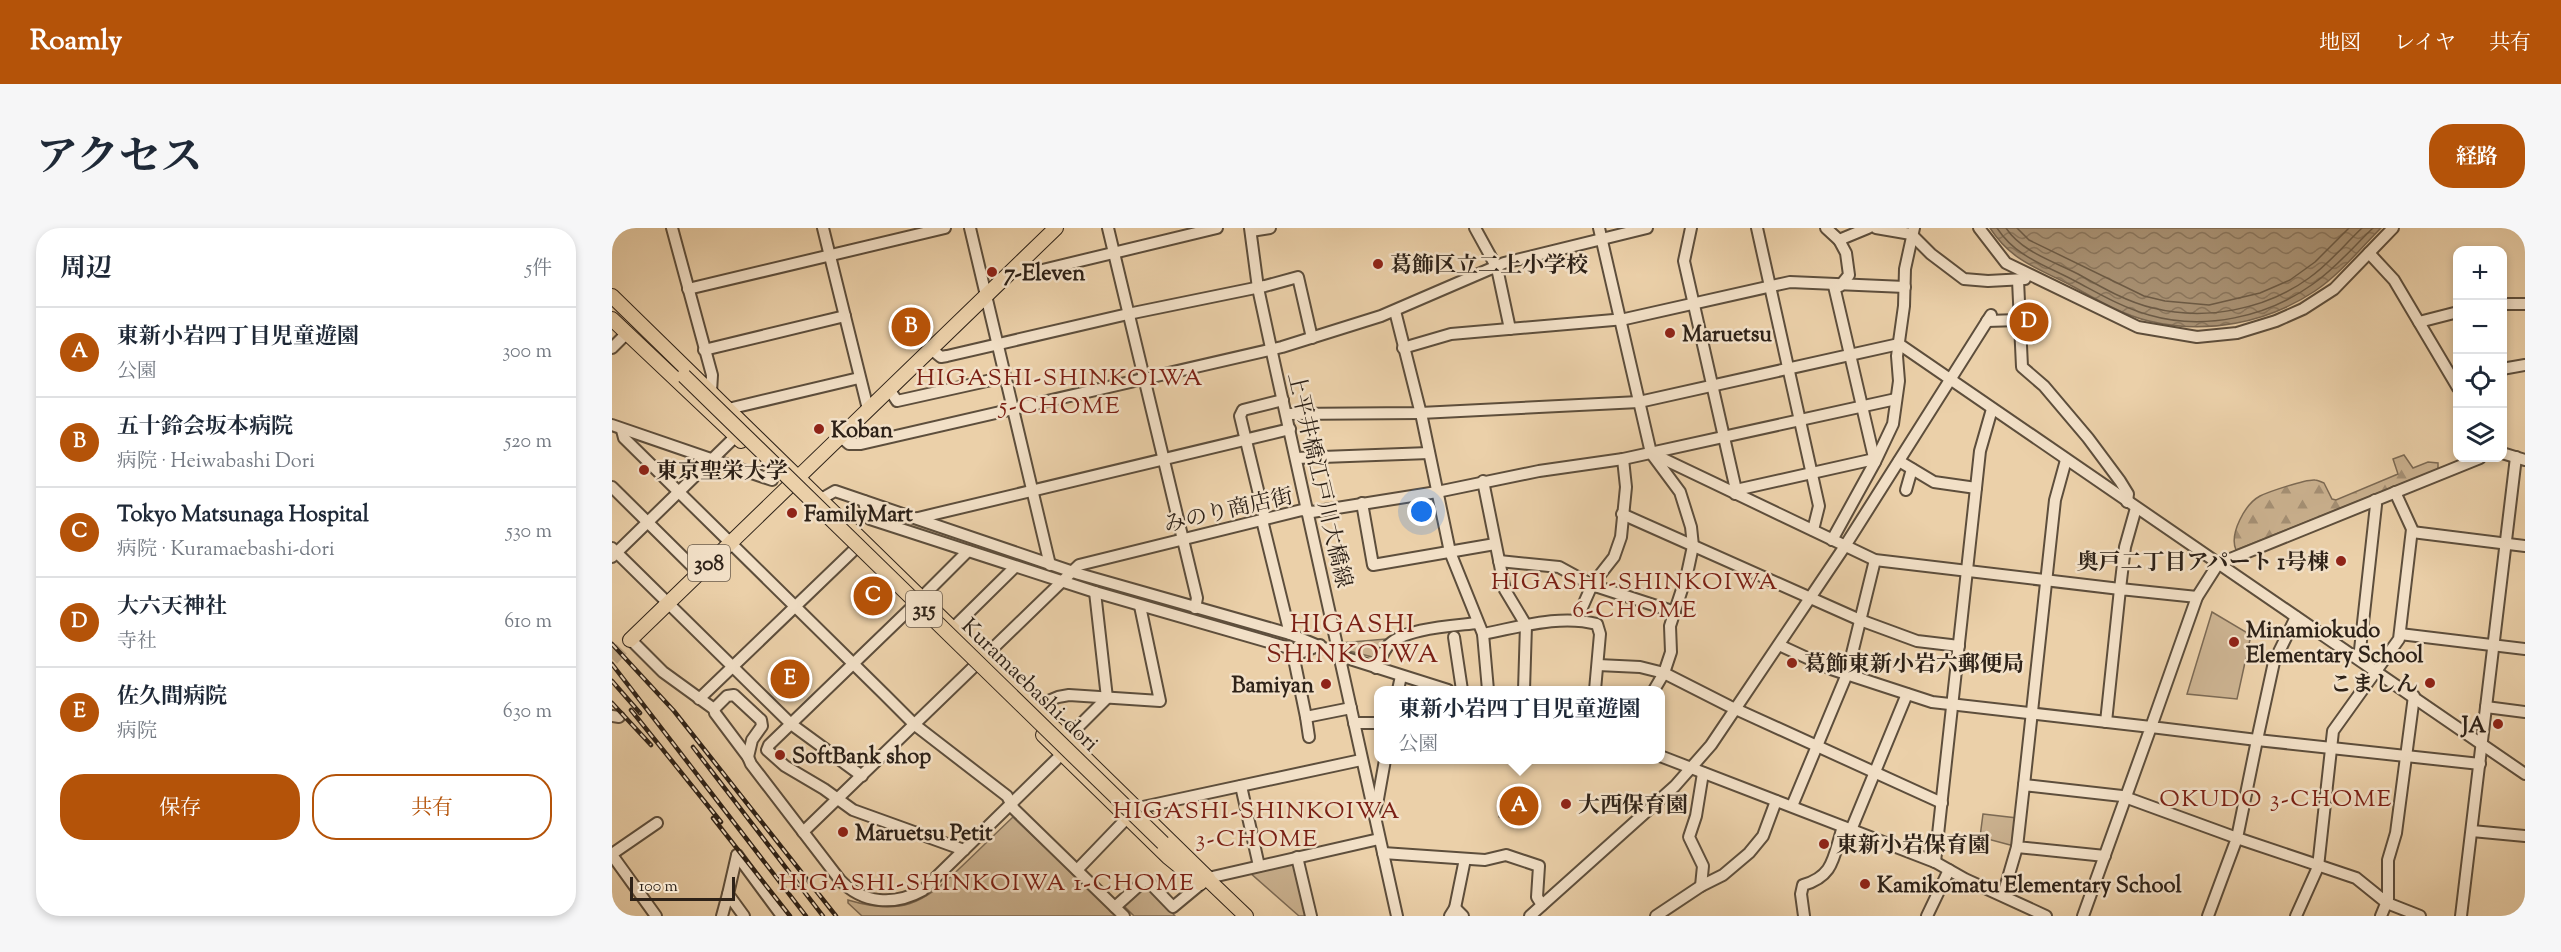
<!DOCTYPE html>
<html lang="ja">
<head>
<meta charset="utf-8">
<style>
  :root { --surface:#fff; --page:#f6f6f7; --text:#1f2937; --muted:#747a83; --line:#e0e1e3; --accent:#b45309 }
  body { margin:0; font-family:"Sorts Mill Goudy","Noto Serif JP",serif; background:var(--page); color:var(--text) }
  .controls { position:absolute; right:18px; top:18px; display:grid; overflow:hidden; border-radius:12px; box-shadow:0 3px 9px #0003 }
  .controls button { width:54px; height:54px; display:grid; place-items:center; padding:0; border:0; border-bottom:2px solid var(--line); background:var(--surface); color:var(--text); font:30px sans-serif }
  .scale { position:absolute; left:18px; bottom:15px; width:105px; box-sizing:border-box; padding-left:6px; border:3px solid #2e2218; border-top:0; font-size:16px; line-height:21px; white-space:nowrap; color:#2e2218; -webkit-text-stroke:4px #f2e0c7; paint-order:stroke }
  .you { position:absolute; left:810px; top:284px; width:21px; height:21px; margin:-15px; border:4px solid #fff; border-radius:50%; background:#1a73e8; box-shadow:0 0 0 9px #1a73e833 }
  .badge { display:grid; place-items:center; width:39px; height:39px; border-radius:50%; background:var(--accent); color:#fff; font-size:20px; font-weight:700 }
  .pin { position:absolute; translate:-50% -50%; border:3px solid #fff; box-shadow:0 2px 6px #0006 }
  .popup { position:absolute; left:762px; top:458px; width:291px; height:78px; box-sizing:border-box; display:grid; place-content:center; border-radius:12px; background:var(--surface); filter:drop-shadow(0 2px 4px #0005); font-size:20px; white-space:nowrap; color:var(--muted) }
  .popup b { font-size:22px; color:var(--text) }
  .popup::after { content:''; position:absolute; left:50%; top:100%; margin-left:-12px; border:12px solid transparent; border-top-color:var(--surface) }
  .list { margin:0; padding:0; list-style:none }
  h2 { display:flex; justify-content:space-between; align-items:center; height:78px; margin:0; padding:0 24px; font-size:26px }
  h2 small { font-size:20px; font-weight:400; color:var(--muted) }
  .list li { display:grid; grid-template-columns:39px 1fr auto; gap:18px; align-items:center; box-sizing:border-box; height:90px; padding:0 24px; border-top:2px solid var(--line) }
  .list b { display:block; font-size:22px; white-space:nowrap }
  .list p { margin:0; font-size:20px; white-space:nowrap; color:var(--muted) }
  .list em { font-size:20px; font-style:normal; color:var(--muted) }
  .actions { display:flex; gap:12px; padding:18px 24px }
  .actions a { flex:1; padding:14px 0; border:2px solid var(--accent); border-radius:24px; text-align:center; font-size:21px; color:var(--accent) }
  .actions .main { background:var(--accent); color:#fff }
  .icon { flex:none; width:33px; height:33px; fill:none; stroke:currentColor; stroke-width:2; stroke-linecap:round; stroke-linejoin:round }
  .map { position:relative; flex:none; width:1913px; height:688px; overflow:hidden; border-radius:24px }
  header { display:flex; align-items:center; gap:36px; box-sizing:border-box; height:84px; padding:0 30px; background:var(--accent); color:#fff }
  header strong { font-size:28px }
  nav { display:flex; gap:33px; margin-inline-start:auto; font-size:21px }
  .intro { display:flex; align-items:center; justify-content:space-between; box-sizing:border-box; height:144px; padding:0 36px }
  h1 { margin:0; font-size:42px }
  .button { padding:15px 27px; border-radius:24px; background:var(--accent); color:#fff; font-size:21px; font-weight:700 }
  main { display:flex; gap:36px; padding:0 36px }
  aside { flex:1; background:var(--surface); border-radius:24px; box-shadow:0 3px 9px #0003 }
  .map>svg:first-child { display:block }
</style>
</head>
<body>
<header>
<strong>Roamly</strong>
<nav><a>地図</a><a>レイヤ</a><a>共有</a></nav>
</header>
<div class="intro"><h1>アクセス</h1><a class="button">経路</a></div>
<main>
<aside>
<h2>周辺<small>5件</small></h2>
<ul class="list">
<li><span class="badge">A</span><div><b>東新小岩四丁目児童遊園</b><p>公園</p></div><em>300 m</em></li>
<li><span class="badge">B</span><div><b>五十鈴会坂本病院</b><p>病院 · Heiwabashi Dori</p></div><em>520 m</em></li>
<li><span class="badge">C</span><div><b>Tokyo Matsunaga Hospital</b><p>病院 · Kuramaebashi-dori</p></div><em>530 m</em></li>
<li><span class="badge">D</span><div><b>大六天神社</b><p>寺社</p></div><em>610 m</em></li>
<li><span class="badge">E</span><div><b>佐久間病院</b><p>病院</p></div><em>630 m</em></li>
</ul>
<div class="actions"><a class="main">保存</a><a>共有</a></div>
</aside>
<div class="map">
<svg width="1913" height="688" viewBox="0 0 1913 688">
  <defs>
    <pattern id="forest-firs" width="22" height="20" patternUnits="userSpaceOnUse" patternTransform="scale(1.5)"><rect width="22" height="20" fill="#cbb290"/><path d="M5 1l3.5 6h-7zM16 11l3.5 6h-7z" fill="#a59075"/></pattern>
    <pattern id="water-waves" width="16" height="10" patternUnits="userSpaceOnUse" patternTransform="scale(1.5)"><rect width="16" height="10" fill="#ab9578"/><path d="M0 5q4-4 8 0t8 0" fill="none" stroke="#8c7961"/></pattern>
  </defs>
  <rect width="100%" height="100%" fill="#ebd0a9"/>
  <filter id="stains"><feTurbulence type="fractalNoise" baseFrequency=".00333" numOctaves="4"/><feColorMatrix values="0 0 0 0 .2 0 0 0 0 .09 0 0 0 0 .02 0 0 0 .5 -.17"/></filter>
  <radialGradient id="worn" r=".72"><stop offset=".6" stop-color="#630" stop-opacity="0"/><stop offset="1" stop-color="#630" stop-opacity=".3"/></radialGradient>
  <!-- forest -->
  <path fill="url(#forest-firs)" stroke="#7c6a54" stroke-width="1.5" d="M 1792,227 L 1801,240 L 1816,234 L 1826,235 L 1826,241 L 1624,322 C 1617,306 1633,276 1648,268 C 1656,264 1694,251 1703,252 C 1706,252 1709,254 1712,255 L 1720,271 L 1724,272 L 1786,246 L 1781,231 Z"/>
  <!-- green -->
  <g fill="#cbb290" stroke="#7c6a54" stroke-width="1.5">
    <polygon points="257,277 453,345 448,350 259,287"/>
    <polygon points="460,349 697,416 690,421 458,354"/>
    <polygon points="1600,384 1639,407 1625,471 1575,466"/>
    <polygon points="773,411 764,430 730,421 729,415"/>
    <polygon points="903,560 917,562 912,595 901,597 887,589 890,576 899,579"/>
    <polygon points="1371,586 1405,590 1402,618 1368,609"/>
    <path d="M 401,589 L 505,688 L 250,688 L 236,675 L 236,672 C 289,688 311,676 348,640 C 366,623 383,606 401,589 Z"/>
    <polygon points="685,630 697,688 687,688 636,643"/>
    <polygon points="535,656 563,688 522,688 512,678"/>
  </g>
  <!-- water -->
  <path fill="url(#water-waves)" stroke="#796752" stroke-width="1.5" d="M 1378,0 L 1769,0 C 1748,21 1728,46 1703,63 C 1655,95 1594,107 1537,93 C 1511,87 1485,72 1462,59 C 1427,40 1401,35 1378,0 Z"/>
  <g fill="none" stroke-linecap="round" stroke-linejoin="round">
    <!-- shore -->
    <g stroke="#6c5c48" stroke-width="1.5">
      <path d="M 1385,0 C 1404,29 1433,37 1463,53 C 1486,65 1511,80 1537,87 C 1592,103 1655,89 1701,56 C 1724,40 1741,19 1761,0"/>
      <path d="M 1394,0 C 1410,24 1441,33 1466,46 C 1489,59 1515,74 1541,80 C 1593,93 1653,82 1697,50 C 1717,36 1732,17 1750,0"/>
      <polyline points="1405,0 1417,12 1532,68 1553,73 1597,77 1648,65 1678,52 1703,34 1737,0"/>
    </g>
    <!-- major-tunnel -->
    <polyline stroke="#c5ad8c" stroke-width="14" stroke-dasharray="14 7" stroke-linecap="butt" points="0,431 18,412"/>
    <defs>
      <g id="minor">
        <polyline points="60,0 100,147 99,164"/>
        <polyline points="211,0 256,181"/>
        <polyline points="358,0 438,337"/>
        <polyline points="496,0 585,370 583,380"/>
        <polyline points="638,0 646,60 659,120 785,688"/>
        <polyline points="863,0 885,40 898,101"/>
        <polyline points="987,0 1039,225 1068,264 1079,299 1081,318 1075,346 1058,398 1059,424 1052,445 1042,462"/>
        <polyline points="1079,0 1072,33 1124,262"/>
        <polyline points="1145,0 1207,278 1201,302"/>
        <polyline points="1214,0 1227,12"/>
        <polyline points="1264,0 1299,6 1319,26 1352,51 1376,53 1413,51"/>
        <polyline points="1367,0 1394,35 1526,99 1585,109 1625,105 1664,93 1691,81 1722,61 1781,0"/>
        <polyline points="639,3 658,0"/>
        <polyline points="1757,25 1782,52 1846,160"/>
        <polyline points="406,36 418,45 605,0"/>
        <polyline points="1406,52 1410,139 1432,158 1476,210 1508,253 1516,266 1515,274"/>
        <polyline points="1228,58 1237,47 1234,25 1227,12 1256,0"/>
        <polyline points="76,61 333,0"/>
        <polyline points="1890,76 1913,76"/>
        <polyline points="783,83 810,190 838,324 871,406 876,462"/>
        <polyline points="1375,93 1407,92"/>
        <polyline points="1807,94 1846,84"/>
        <polyline points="0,120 15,105"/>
        <polyline points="791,120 839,106 1013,91 1178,54 1293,59"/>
        <polyline points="319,121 329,129 335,128 516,86 653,58 686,49 700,110"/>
        <polyline points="92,122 233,88"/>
        <polyline points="1890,141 1913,137"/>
        <polyline points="277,161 285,173 393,149"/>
        <polyline points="116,181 247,150"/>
        <polyline points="675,186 808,185 1027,174 1287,116 1913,546"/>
        <polyline points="0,197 160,252"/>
        <polyline points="10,202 12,210 272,466 303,497 395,568 402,581 512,688"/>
        <polyline points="229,209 237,216 249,216 670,119 769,88 892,35 1035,0"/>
        <polyline points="1039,225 1263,332 1508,361 1513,319 1524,280"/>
        <polyline points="1890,225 1913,232"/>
        <polyline points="684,230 817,225"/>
        <polyline points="1287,233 1322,254 1364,260"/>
        <polyline points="871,253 893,362 914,397 912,462"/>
        <polyline points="0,259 87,345"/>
        <polyline points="1294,262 1300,241"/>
        <polyline points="1123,266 1124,262 1258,232 1263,234 1222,58"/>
        <polyline points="209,271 223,263 467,346 678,406 738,431 836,462"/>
        <polyline points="252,273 255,287 258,291 483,364 691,424 708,417"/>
        <polyline points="750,275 761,337 883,316"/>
        <polyline points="1010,286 1248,392 1305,413 1347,418"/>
        <polyline points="306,290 678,201"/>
        <polyline points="653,291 628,188 631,182 671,172"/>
        <polyline points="650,292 678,406"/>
        <polyline points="1800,304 1913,318"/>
        <polyline points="1220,312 1263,234 1281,196 1287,153 1285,128 1292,78 1293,41 1302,0"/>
        <polyline points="0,320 179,496 250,548"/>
        <polyline points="0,329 124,208"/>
        <polyline points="887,333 947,339 980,357 1063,384"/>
        <polyline points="310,369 356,323"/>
        <polyline points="301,378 157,517 155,522 173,538 212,561 241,582 352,622"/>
        <polyline points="1684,389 1662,434 1645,512 1539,499 1585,369 1606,336 1868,230"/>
        <polyline points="965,391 980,357 1002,329 1009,309 1014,259 1011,231"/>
        <polyline points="341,400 403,339"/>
        <path d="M 871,406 C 908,399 948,386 985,396 L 988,406 L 983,462"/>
        <polyline points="1788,406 1913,421"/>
        <polyline points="842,409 850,462"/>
        <path d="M 18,411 L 51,444 L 102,481 L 103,485 L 136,529 L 139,536 L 228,652 C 251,676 282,678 311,662 L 454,522"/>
        <polyline points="1167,417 1219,441 1320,474 1539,499 1471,688"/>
        <polyline points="680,421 694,489 739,480"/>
        <polyline points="1747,431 1764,277 1763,272"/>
        <polyline points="986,437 1028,439 1052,445 1117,478 1330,575"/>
        <path d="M 764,440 C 767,433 771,425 775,419 C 790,400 841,398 865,395"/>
        <polyline points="786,462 789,448"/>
        <polyline points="87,471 243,321"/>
        <polyline points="422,479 446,469 457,467 548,473 528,378"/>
        <polyline points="1874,479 1913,484"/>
        <polyline points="102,481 115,468 122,467 149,492 150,498 140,512 136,529"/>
        <polyline points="0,488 7,489"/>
        <polyline points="694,489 697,509"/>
        <polyline points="1494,494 1508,361 1585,369"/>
        <polyline points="742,495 766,495"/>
        <polyline points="455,510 495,470 483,364"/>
        <polyline points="1048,528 1323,634 1353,651 1434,688"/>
        <polyline points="1412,557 1443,272 1454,232"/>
        <polyline points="629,558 647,638"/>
        <polyline points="1180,578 1235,446 1263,332"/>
        <polyline points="526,580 749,532"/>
        <polyline points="762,583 766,571 773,532"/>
        <polyline points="1239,602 1295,466"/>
        <polyline points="1860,603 1913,608"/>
        <polyline points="191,604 467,337 690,282 700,284 825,264 927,243 1011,231 1284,171"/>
        <polyline points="771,625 873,632 894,627 927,638 925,669 930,677"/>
        <polyline points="0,626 45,595"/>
        <polyline points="0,627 44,688"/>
        <polyline points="125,627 170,688"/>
        <polyline points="125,627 116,666 132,688"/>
        <polyline points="1493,628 1405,619 1412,557 1510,568 1625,610 1596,688"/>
        <polyline points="685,629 699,688"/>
        <polyline points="1323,634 1364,260 1368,223 1380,181"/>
        <polyline points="465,642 515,590"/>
        <polyline points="1089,658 1091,638 1077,609 1084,588 1091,545"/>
        <polyline points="1391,667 1405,619"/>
        <polyline points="503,679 534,651 561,679 596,650 767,611"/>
        <polyline points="843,680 853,631"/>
        <polyline points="110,688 116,666"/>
        <polyline points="838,688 843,680 851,688"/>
        <polyline points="918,688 1063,558 1099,517 1233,318 1379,87"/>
        <polyline points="1044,688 1089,658 1111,647 1137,625 1151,608 1164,573"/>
        <path d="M 1192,688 L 1189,666 L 1191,657 C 1223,648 1221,628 1231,599"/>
        <polyline points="1315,688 1337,642"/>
        <polyline points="1684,688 1706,639 1721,503 1787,411 1800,301 1783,264"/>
        <polyline points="1769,688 1776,671 1776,632 1784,605 1802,468"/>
        <polyline points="1808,688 1775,675 1744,650 1625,610 1645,512 1868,536"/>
        <polyline points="1849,688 1904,229"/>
      </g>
      <g id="major">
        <polyline points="0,68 596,650"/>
        <polyline points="0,91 129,213"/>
        <polyline points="18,412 444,0"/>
        <polyline points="431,507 556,629 588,655"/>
        <polyline points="588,644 634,688"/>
      </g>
    </defs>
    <!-- minor casing -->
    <use href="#minor" stroke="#5d4e3c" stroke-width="14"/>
    <!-- major casing -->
    <use href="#major" stroke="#2e2218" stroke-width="16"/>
    <!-- minor -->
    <use href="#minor" stroke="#f2e0c7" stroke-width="10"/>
    <!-- major -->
    <use href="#major" stroke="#ebd0a9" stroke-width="14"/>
    <defs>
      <g id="rail">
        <polyline points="0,416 62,483 224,688"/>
        <polyline points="0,436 194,688"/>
        <polyline points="0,453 28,485"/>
        <polyline points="0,475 39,517"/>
        <polyline points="19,482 109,594"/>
        <polyline points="81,519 211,688"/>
        <polyline points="101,590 178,688"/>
      </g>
    </defs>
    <!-- rail casing -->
    <use href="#rail" stroke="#2e2218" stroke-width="4.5"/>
    <!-- rail -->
    <use href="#rail" stroke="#f2e0c7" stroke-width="2" stroke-dasharray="7" stroke-linecap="butt"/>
    <defs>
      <polyline id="major-bridge" points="72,148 551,615"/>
    </defs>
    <!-- major-bridge casing -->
    <use href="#major-bridge" stroke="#2e2218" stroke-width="16" stroke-linecap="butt"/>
    <!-- major-bridge -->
    <use href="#major-bridge" stroke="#ebd0a9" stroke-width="14"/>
  </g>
  <!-- markers -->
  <g fill="#8f2418" stroke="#f2e0c7" stroke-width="2">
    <circle cx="766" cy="36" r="6"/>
    <circle cx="380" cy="44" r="6"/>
    <circle cx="1058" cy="105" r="6"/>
    <circle cx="207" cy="201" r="6"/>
    <circle cx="32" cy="242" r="6"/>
    <circle cx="180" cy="285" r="6"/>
    <circle cx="1729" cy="333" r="6"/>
    <circle cx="1622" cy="414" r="6"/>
    <circle cx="1180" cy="435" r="6"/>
    <circle cx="1818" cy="455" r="6"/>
    <circle cx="714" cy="456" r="6"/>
    <circle cx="1886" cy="496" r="6"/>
    <circle cx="168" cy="527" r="6"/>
    <circle cx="954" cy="576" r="6"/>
    <circle cx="231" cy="604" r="6"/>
    <circle cx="1212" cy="616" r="6"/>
    <circle cx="1253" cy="656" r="6"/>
  </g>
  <g text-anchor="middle" stroke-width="5" stroke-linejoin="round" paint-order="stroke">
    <!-- shield labels -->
    <g fill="#f2e0c7" stroke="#695b4c" stroke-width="1.5">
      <rect x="76" y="317" width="42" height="36" rx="4.5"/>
      <rect x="294" y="363" width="36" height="36" rx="4.5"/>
    </g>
    <g font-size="21" font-weight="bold" fill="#2e2218">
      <text x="97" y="342">308</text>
      <text x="312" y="388">315</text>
    </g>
    <!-- poi labels -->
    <g font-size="22" font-weight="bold" fill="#2e2218" stroke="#f2e0c7" text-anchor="start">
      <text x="778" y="44">葛飾区立二上小学校</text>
      <text x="392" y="52">7-Eleven</text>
      <text x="1070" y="113">Maruetsu</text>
      <text x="219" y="209">Koban</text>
      <text x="44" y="250">東京聖栄大学</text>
      <text x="192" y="293">FamilyMart</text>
      <text x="1717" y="341" text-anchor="end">奥戸二丁目アパート 1号棟</text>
      <text x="1634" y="409">Minamiokudo<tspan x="1634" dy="25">Elementary School</tspan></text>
      <text x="1192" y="443">葛飾東新小岩六郵便局</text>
      <text x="1806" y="463" text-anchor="end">こましん</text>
      <text x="702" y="464" text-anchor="end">Bamiyan</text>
      <text x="1874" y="504" text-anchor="end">JA</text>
      <text x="180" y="535">SoftBank shop</text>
      <text x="966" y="584">大西保育園</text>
      <text x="243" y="612">Maruetsu Petit</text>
      <text x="1224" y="624">東新小岩保育園</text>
      <text x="1265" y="664">Kamikomatu Elementary School</text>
    </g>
    <!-- street labels -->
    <g font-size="22" fill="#2e2218" stroke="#f2e0c7">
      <text transform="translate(709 252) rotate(77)" y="8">上平井橋江戸川大橋線</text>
      <text transform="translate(616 281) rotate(-13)" y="8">みのり商店街</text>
      <text transform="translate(419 456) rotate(44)" y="8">Kuramaebashi-dori</text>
    </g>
    <!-- neighbourhood labels -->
    <g font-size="24" letter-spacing="1.5" fill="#7a1f14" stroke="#f2e0c7">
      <text x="448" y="157">HIGASHI-SHINKOIWA<tspan x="448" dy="28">5-CHOME</tspan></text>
      <text x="1023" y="361">HIGASHI-SHINKOIWA<tspan x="1023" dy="28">6-CHOME</tspan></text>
      <text x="1664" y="578">OKUDO 3-CHOME</text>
      <text x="645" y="590">HIGASHI-SHINKOIWA<tspan x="645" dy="28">3-CHOME</tspan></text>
      <text x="375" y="662">HIGASHI-SHINKOIWA 1-CHOME</text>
    </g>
    <!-- quarter labels -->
    <g font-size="26" letter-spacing="1.5" fill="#7a1f14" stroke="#f2e0c7">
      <text x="741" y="404">HIGASHI<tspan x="741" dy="30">SHINKOIWA</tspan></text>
    </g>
  </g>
  <rect width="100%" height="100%" filter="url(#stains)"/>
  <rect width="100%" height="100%" fill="url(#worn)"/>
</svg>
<div class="controls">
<button>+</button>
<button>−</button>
<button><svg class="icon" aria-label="locate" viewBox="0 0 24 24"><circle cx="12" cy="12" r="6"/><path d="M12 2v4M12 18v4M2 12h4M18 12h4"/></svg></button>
<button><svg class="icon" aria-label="layers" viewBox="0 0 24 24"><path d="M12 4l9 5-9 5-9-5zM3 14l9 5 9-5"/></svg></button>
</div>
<div class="scale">100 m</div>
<div class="you"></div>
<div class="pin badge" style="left:907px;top:578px">A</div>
<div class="popup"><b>東新小岩四丁目児童遊園</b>公園</div>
<div class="pin badge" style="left:299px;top:99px">B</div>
<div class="pin badge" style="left:261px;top:368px">C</div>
<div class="pin badge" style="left:1417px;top:94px">D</div>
<div class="pin badge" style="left:178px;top:451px">E</div>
</div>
</main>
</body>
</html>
